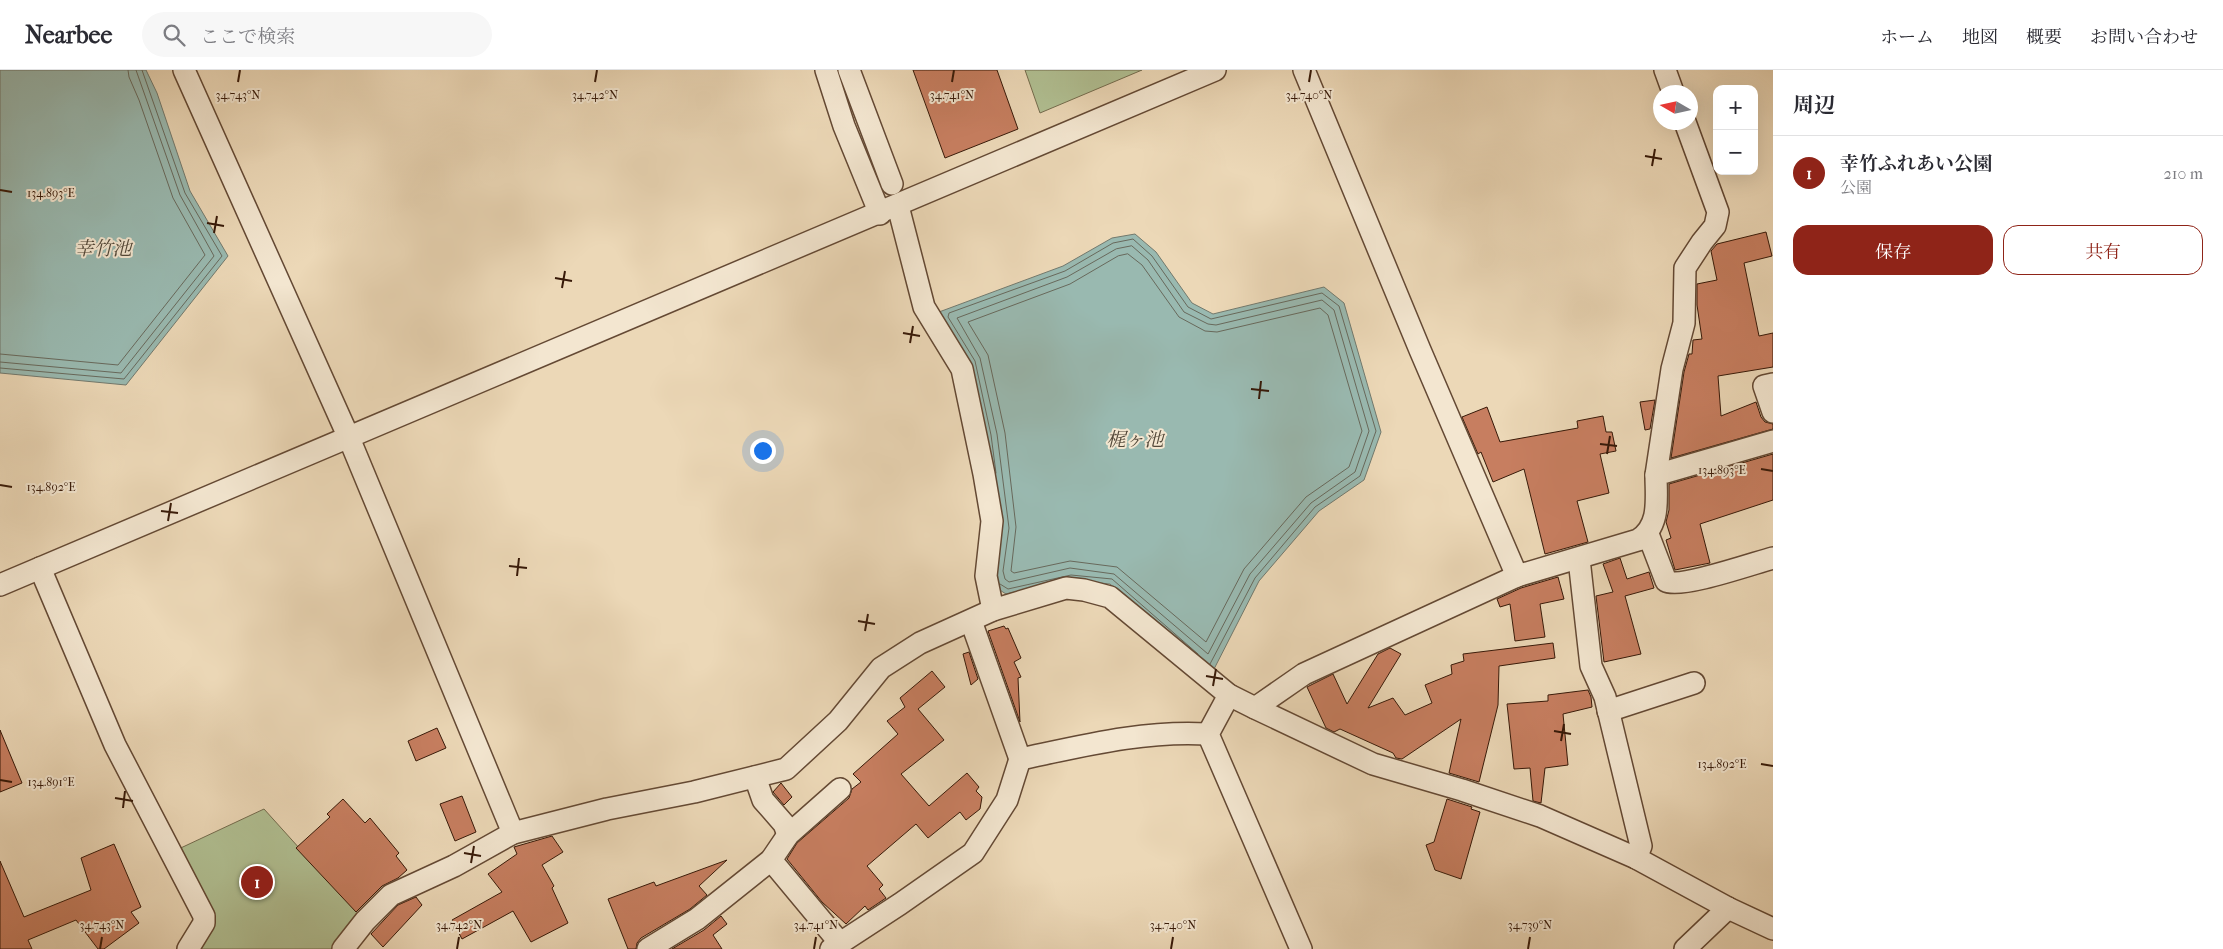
<!DOCTYPE html>
<html lang="ja">
<head>
<meta charset="utf-8">
<style>
  :root { --surface:#fff; --page:#f7f7f7; --text:#2b2b33; --muted:#7c7c81; --line:#e1e1e2; --accent:#8f2418 }
  body { margin:0; font-family:"IM FELL French Canon","Noto Serif JP",serif; background:var(--page); color:var(--text) }
  .controls { position:absolute; right:15px; top:15px; display:grid; overflow:hidden; border-radius:10px; box-shadow:0 5px 20px #0002 }
  .controls button { width:45px; height:45px; display:grid; place-items:center; padding:0; border:0; border-bottom:1px solid var(--line); background:var(--surface); color:var(--text); font:25px sans-serif }
  .compass { position:absolute; left:1653px; top:15px; width:45px; height:45px; border-radius:50%; background:var(--surface); box-shadow:0 5px 20px #0002; rotate:279deg }
  .you { position:absolute; left:762px; top:380px; width:18px; height:18px; margin:-12px; border:4px solid #fff; border-radius:50%; background:#1a73e8; box-shadow:0 0 0 8px #1a73e833 }
  .badge { display:grid; place-items:center; width:32px; height:32px; border-radius:50%; background:var(--accent); color:#fff; font-size:16px; font-weight:700 }
  .pin { position:absolute; translate:-50% -50%; border:2px solid #fff; box-shadow:0 1px 5px #0006 }
  .list { margin:0; padding:0; list-style:none }
  h2 { display:flex; justify-content:space-between; align-items:center; height:65px; margin:0; padding:0 20px; font-size:21px }
  h2 small { font-size:16px; font-weight:400; color:var(--muted) }
  .list li { display:grid; grid-template-columns:32px 1fr auto; gap:15px; align-items:center; box-sizing:border-box; height:75px; padding:0 20px; border-top:1px solid var(--line) }
  .list b { display:block; font-size:19px; white-space:nowrap }
  .list p { margin:0; font-size:16px; white-space:nowrap; color:var(--muted) }
  .list em { font-size:16px; font-style:normal; color:var(--muted) }
  .actions { display:flex; gap:10px; padding:15px 20px }
  .actions a { flex:1; padding:11px 0; border:1px solid var(--accent); border-radius:15px; text-align:center; font-size:18px; color:var(--accent) }
  .actions .main { background:var(--accent); color:#fff }
  .icon { flex:none; width:28px; height:28px; fill:none; stroke:currentColor; stroke-width:2; stroke-linecap:round; stroke-linejoin:round }
  .map { position:relative; flex:none; width:1773px; height:879px; overflow:hidden }
  header { display:flex; align-items:center; gap:30px; box-sizing:border-box; height:70px; padding:0 25px; background:var(--surface); border-bottom:1px solid var(--line) }
  header strong { font-size:24px }
  nav { display:flex; gap:28px; margin-inline-start:auto; font-size:18px }
  .search { width:350px; height:45px; background:var(--page); display:flex; align-items:center; gap:12px; box-sizing:border-box; padding:0 18px; border-radius:28px; color:var(--muted); font-size:19px }
  main { display:flex }
  aside { flex:1; background:var(--surface) }
  .map>svg:first-child { display:block }
</style>
</head>
<body>
<header>
<strong>Nearbee</strong>
<div class="search"><svg class="icon" aria-label="search" viewBox="0 0 24 24"><circle cx="10" cy="10" r="6"/><path d="M15 15l6 6"/></svg>ここで検索</div>
<nav><a>ホーム</a><a>地図</a><a>概要</a><a>お問い合わせ</a></nav>
</header>
<main>
<div class="map">
<svg width="1773" height="879" viewBox="0 0 1773 879">
  <rect width="100%" height="100%" fill="#ecd8b7"/>
  <filter id="stains"><feTurbulence type="fractalNoise" baseFrequency=".004" numOctaves="4"/><feColorMatrix values="0 0 0 0 .2 0 0 0 0 .09 0 0 0 0 .02 0 0 0 .5 -.17"/></filter>
  <radialGradient id="worn" r=".72"><stop offset=".6" stop-color="#630" stop-opacity="0"/><stop offset="1" stop-color="#630" stop-opacity=".3"/></radialGradient>
  <!-- green -->
  <g fill="#b1c093" stroke="#746c4e">
    <polygon points="1025,0 1142,0 1040,43"/>
    <polygon points="264,739 365,851 343,879 188,879 204,846 170,783"/>
  </g>
  <!-- water -->
  <g fill="#99b9b0" stroke="#72796d">
    <polygon points="0,0 146,0 157,23 190,121 228,186 126,315 0,303"/>
    <polygon points="1135,164 1156,182 1192,233 1213,244 1324,217 1344,233 1381,362 1364,410 1319,441 1259,511 1212,603 1110,514 1071,510 1006,524 995,517 998,459 939,242 1063,196 1112,168"/>
  </g>
  <g fill="none" stroke-linecap="round" stroke-linejoin="round">
    <!-- shore -->
    <g stroke="#68695c" stroke-width="1">
      <polygon points="1132,176 1148,190 1184,242 1208,254 1216,255 1322,230 1334,240 1369,361 1355,402 1311,433 1250,504 1208,584 1114,504 1070,498 1009,512 1005,509 1003,501 1009,458 997,364 980,288 957,248 1067,207 1116,179"/>
      <polygon points="1128,184 1142,195 1179,247 1205,261 1217,262 1320,238 1328,245 1362,361 1349,397 1306,427 1244,499 1206,572 1117,497 1070,491 1014,503 1011,501 1016,457 1005,363 988,285 968,252 1070,214 1118,186"/>
      <polyline points="0,284 118,295 205,185 173,128 139,30 129,7 128,0"/>
      <polyline points="0,292 121,303 214,186 180,125 136,0"/>
      <polyline points="0,298 124,309 222,186 185,123 142,0"/>
      <polyline points="996,403 991,365 975,291 948,247 949,243 1065,201 1113,173 1133,169 1152,186 1188,237 1211,249 1322,223 1339,236 1376,361 1360,406 1315,437 1255,508 1210,594"/>
      <polyline points="1000,514 1008,519 1071,505 1112,509 1198,584"/>
    </g>
  </g>
  <!-- building -->
  <g fill="#c77e60" stroke="#371908">
    <polygon points="913,0 997,0 1018,59 945,88"/>
    <polygon points="1766,162 1772,186 1744,193 1759,266 1773,263 1773,297 1718,306 1721,346 1756,332 1761,347 1765,352 1773,354 1773,359 1671,388 1684,302 1689,284 1692,284 1693,270 1702,269 1697,235 1697,214 1717,210 1711,181 1717,174"/>
    <polygon points="1655,330 1650,359 1645,360 1640,332"/>
    <polygon points="1487,337 1500,372 1578,358 1577,351 1603,346 1606,362 1612,362 1616,381 1600,384 1609,423 1577,431 1588,472 1545,484 1524,399 1493,412 1481,382 1478,384 1462,347"/>
    <polygon points="1773,384 1773,430 1700,454 1710,493 1675,500 1666,470 1671,468 1666,452 1669,440 1669,414"/>
    <polygon points="1620,488 1627,509 1649,502 1654,518 1625,526 1641,584 1604,592 1596,526 1613,522 1603,494"/>
    <polygon points="1558,507 1564,529 1540,534 1545,567 1515,571 1510,534 1500,537 1497,529 1521,518"/>
    <polygon points="1004,556 1006,559 1008,558 1021,588 1014,592 1021,607 1018,608 1020,652 988,561"/>
    <polygon points="1553,573 1555,588 1499,596 1498,635 1479,712 1449,703 1461,649 1402,689 1396,688 1393,683 1340,659 1334,662 1326,658 1307,617 1333,604 1347,634 1378,584 1390,578 1401,584 1368,638 1393,628 1405,645 1432,633 1425,615 1452,604 1451,595 1464,591 1463,584"/>
    <polygon points="969,582 978,609 971,615 963,584"/>
    <polygon points="932,601 945,617 918,639 944,670 901,704 929,736 967,703 979,717 976,721 982,727 980,739 966,750 960,742 928,768 916,754 867,796 883,815 879,819 886,828 868,840 865,836 846,854 822,832 787,789 797,773 849,728 852,719 861,712 853,704 898,664 887,651 905,637 900,628"/>
    <polygon points="1588,620 1591,627 1592,637 1563,644 1568,695 1545,698 1541,733 1533,731 1530,698 1514,699 1507,634 1548,631 1548,625"/>
    <polygon points="437,658 446,678 416,691 408,671"/>
    <polygon points="0,660 22,713 0,722"/>
    <polygon points="781,713 792,727 784,735 773,722"/>
    <polygon points="462,726 476,762 455,771 440,734"/>
    <polygon points="343,729 365,753 370,748 399,783 396,786 407,800 398,808 382,816 356,842 296,778 330,747 327,744"/>
    <polygon points="1447,729 1472,737 1471,739 1480,742 1461,809 1435,800 1426,775 1434,772"/>
    <polygon points="552,766 563,782 542,795 554,816 552,818 568,853 531,872 513,841 462,869 452,850 502,822 488,804 517,784 514,777"/>
    <polygon points="114,774 141,837 131,842 139,853 104,879 98,879 76,850 28,870 32,879 0,879 0,791 24,847 91,820 81,788"/>
    <polygon points="727,790 699,816 707,825 690,839 641,868 637,873 636,879 628,879 608,829 654,812 656,816"/>
    <polygon points="416,827 422,835 383,877 371,864 398,835"/>
    <polygon points="721,846 727,854 713,865 722,879 672,879 704,860"/>
  </g>
  <g fill="none" stroke-linecap="round" stroke-linejoin="round">
    <defs>
      <g id="minor">
        <polyline points="184,0 349,368 513,763"/>
        <polyline points="826,0 844,56 880,144"/>
        <polyline points="849,0 892,114"/>
        <polyline points="1304,0 1420,280 1517,506"/>
        <polyline points="1665,0 1673,22"/>
        <polyline points="898,136 924,237 962,299 984,404 992,451 986,506 993,540"/>
        <polyline points="1773,314 1764,316 1773,342"/>
        <polyline points="1656,405 1672,299 1684,253 1685,198 1702,172 1715,156 1718,142 1685,52"/>
        <path d="M 1648,464 L 1666,511 C 1680,519 1754,493 1773,488"/>
        <polyline points="1579,489 1591,596 1605,627 1641,776 1636,788"/>
        <polyline points="40,498 115,675 204,846 204,853 188,879"/>
        <polyline points="0,515 1215,0"/>
        <polyline points="971,551 1020,689"/>
        <polyline points="1229,625 1208,664 1301,879"/>
        <path d="M 1255,638 L 1304,604 L 1517,506 L 1638,470 C 1661,456 1656,428 1656,405 L 1773,371"/>
        <polyline points="1608,641 1694,613"/>
        <polyline points="755,707 763,730 784,754 788,765"/>
        <polyline points="771,790 840,873"/>
        <polyline points="343,879 365,851 391,825 454,796 513,763 607,739 694,722 786,699 838,651 881,598 920,573 993,540 1066,518 1084,520 1110,527 1229,625 1255,638 1373,694 1462,720 1540,746 1636,788 1728,838 1773,859"/>
        <polyline points="648,879 697,849 771,790 788,765 840,719"/>
        <path d="M 831,879 L 900,834 L 973,783 L 1007,730 L 1020,689 C 1082,676 1144,660 1208,664"/>
        <polyline points="1685,879 1728,838"/>
      </g>
    </defs>
    <!-- minor casing -->
    <use href="#minor" stroke="#644934" stroke-width="24"/>
    <!-- minor -->
    <use href="#minor" stroke="#f3e6d0" stroke-width="21"/>
  </g>
  <!-- ticks -->
  <path fill="none" stroke="#371908" stroke-width="2" d="M 238,12 L 240,0M 595,12 L 597,0M 952,12 L 954,0M 1309,12 L 1311,0M 1645,86 L 1662,89M 1652,96 L 1655,79M 0,120 L 12,122M 207,153 L 224,156M 214,163 L 217,146M 555,208 L 572,211M 562,218 L 565,201M 903,263 L 920,266M 910,273 L 913,256M 1251,319 L 1269,321M 1259,329 L 1261,311M 1600,374 L 1617,376M 1607,384 L 1610,366M 1761,399 L 1773,401M 0,415 L 12,417M 161,441 L 178,443M 168,451 L 171,433M 509,496 L 527,498M 517,506 L 519,488M 858,551 L 875,554M 865,561 L 868,544M 1206,606 L 1223,609M 1213,616 L 1216,599M 1554,661 L 1571,664M 1561,671 L 1564,654M 1761,694 L 1773,696M 0,710 L 12,712M 115,728 L 133,731M 123,738 L 125,721M 464,783 L 481,786M 471,793 L 474,776M 100,879 L 102,867M 457,879 L 459,867M 814,879 L 816,867M 1171,879 L 1173,867M 1528,879 L 1530,867"/>
  <g text-anchor="middle" stroke-width="4" stroke-linejoin="round" paint-order="stroke">
    <!-- water labels -->
    <g font-size="19" font-style="italic" fill="#54493a" stroke="#f3e6d0">
      <text x="103" y="185">幸竹池</text>
      <text x="1135" y="376">梶ヶ池</text>
    </g>
  </g>
  <g font-size="12" text-anchor="middle" fill="#371908" stroke="#f3e6d0" stroke-width="4" stroke-linejoin="round" paint-order="stroke">
    <text x="238" y="29">34.743°N</text>
    <text x="595" y="29">34.742°N</text>
    <text x="952" y="29">34.741°N</text>
    <text x="1309" y="29">34.740°N</text>
    <text x="51" y="127">134.893°E</text>
    <text x="1722" y="404">134.893°E</text>
    <text x="51" y="421">134.892°E</text>
    <text x="1722" y="698">134.892°E</text>
    <text x="51" y="716">134.891°E</text>
    <text x="102" y="859">34.743°N</text>
    <text x="459" y="859">34.742°N</text>
    <text x="816" y="859">34.741°N</text>
    <text x="1173" y="859">34.740°N</text>
    <text x="1530" y="859">34.739°N</text>
  </g>
  <rect width="100%" height="100%" filter="url(#stains)"/>
  <rect width="100%" height="100%" fill="url(#worn)"/>
</svg>
<div class="controls">
<button>+</button>
<button>−</button>
</div>
<svg class="compass" viewBox="-18 -18 36 36"><path d="M0-13l5 13h-10z" fill="#e53935"/><path d="M0 13l5-13h-10z" fill="#7c7c81"/></svg>
<div class="you"></div>
<div class="pin badge" style="left:257px;top:812px">1</div>
</div>
<aside>
<h2>周辺<small></small></h2>
<ul class="list">
<li><span class="badge">1</span><div><b>幸竹ふれあい公園</b><p>公園</p></div><em>210 m</em></li>
</ul>
<div class="actions"><a class="main">保存</a><a>共有</a></div>
</aside>
</main>
</body>
</html>
